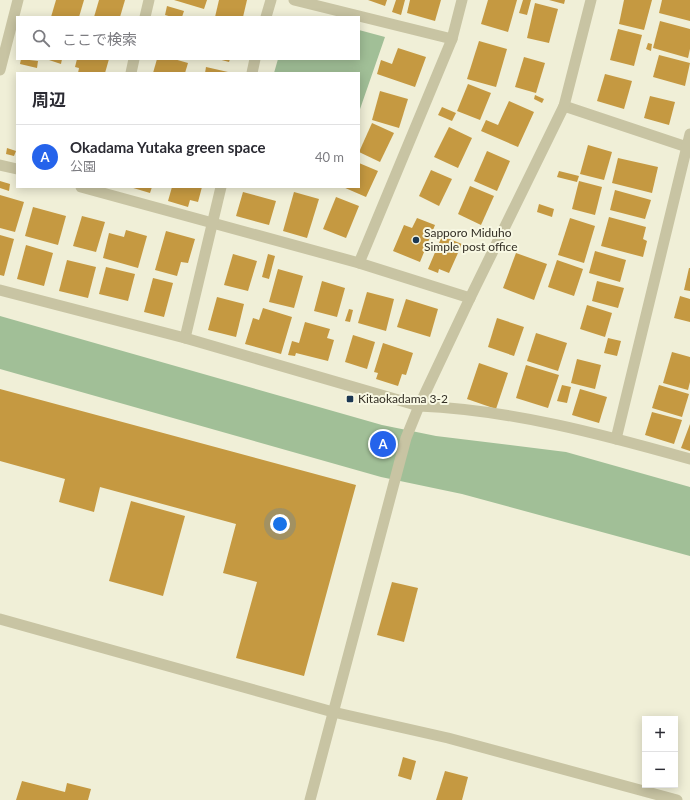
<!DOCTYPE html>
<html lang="ja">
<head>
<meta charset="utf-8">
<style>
  :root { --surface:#fff; --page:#f2f2f3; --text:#2b2b33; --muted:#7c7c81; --line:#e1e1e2; --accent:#2563eb }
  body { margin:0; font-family:Lato,"Noto Sans JP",sans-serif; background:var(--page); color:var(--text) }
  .controls { position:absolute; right:12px; bottom:12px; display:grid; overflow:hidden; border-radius:0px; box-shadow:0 2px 10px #0003 }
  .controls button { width:36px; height:36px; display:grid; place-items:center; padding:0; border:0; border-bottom:1px solid var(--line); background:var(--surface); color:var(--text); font:20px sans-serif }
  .you { position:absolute; left:280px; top:524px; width:14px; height:14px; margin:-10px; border:3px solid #fff; border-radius:50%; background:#1a73e8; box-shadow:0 0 0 6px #1a73e833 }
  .badge { display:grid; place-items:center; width:26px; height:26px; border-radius:50%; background:var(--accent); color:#fff; font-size:13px; font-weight:700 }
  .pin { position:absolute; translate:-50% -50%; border:2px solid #fff; box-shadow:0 1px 4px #0006 }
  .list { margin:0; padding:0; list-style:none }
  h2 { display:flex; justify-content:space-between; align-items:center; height:52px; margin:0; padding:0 16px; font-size:17px }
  h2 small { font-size:13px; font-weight:400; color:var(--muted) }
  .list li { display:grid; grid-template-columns:26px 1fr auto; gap:12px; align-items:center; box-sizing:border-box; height:64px; padding:0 16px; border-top:1px solid var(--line) }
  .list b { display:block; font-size:15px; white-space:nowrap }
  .list p { margin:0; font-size:13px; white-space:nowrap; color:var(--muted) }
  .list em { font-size:13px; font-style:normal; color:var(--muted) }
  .icon { flex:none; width:22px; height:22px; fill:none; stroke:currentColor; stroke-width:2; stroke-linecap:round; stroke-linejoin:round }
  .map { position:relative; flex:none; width:690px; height:800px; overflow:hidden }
  .search { position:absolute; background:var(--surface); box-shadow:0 2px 10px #0003; left:16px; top:16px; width:344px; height:44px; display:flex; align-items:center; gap:10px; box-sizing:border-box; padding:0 14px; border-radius:0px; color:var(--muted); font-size:15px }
  .panel { position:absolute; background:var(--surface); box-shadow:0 2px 10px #0003; left:16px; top:72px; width:344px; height:116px; border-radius:0px }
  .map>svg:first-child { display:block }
</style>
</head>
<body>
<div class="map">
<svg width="690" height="800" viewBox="0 0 690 800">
  <rect width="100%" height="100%" fill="#f0efd7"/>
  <!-- green -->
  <g fill="#a1bf97">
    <polygon points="359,30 385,37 359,112 359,73 274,73 278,59 359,59"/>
    <polygon points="0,316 382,425 436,436 566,452 690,487 690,556 462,494 381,477 0,369"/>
  </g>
  <!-- building -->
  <g fill="#c59941">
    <polygon points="56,0 84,0 79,17 51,17"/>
    <polygon points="99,0 125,0 120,17 94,17"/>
    <polygon points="174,0 207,0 204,9"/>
    <polygon points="219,0 247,0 243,17 215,17"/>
    <polygon points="368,0 387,0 385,6"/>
    <polygon points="396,0 405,0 401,15 392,12"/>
    <polygon points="410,0 441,0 435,21 407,13"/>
    <polygon points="488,0 517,0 508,32 481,24"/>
    <polygon points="523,0 531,0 527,15 519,13"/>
    <polygon points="549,0 565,0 564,4"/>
    <polygon points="624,0 652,0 644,30 619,24"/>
    <polygon points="662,0 690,0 690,21 659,13"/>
    <polygon points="535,3 558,9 549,43 527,38"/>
    <polygon points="167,6 184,11 182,17 172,17 165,15"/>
    <polygon points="660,21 690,29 690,49 688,58 653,48"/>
    <polygon points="618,29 642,35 634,66 610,60"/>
    <polygon points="479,41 507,49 496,87 467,79"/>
    <polygon points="648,43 652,44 651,51 646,49"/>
    <polygon points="398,48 426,57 415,87 377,74 381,60 392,64"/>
    <polygon points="659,55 690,63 685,86 653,77"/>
    <polygon points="524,57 545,63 536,93 515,87"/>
    <polygon points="21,59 38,61 37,68 20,64"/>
    <polygon points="46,59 62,59 61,64"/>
    <polygon points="77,59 109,59 105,73 78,73 79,68 75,67"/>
    <polygon points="157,59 174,59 188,63 185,73 153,73"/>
    <polygon points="218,59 230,59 229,62"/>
    <polygon points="206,67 228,72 228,73 205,73"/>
    <polygon points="605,74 632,81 624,109 597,101"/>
    <polygon points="468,84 491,93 480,120 457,111"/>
    <polygon points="380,91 408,99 399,128 372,120"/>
    <polygon points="535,95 544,99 542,103 534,99"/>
    <polygon points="650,96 675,102 669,125 644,118"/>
    <polygon points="509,101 534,112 518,147 481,131 486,120 498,125"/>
    <polygon points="442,107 456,113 452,121 438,115"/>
    <polygon points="372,123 394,133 380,162 359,152"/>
    <polygon points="449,127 472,138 458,168 434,157"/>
    <polygon points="588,145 612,152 604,180 580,174"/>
    <polygon points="7,148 16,151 14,156 6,154"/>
    <polygon points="487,151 510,161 497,191 474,181"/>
    <polygon points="618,158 658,167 652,193 612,183"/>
    <polygon points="359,163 378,171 366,197 343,187 359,187"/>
    <polygon points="431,170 452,179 439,206 419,196"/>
    <polygon points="559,171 579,176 577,182 557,177"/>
    <polygon points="0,181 10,184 9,191 0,188"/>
    <polygon points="579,181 602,187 595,215 572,209"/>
    <polygon points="470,186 494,196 481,225 458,214"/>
    <polygon points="130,187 152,187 150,193"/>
    <polygon points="172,187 202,187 198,202 190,200 188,207 168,201"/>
    <polygon points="615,190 651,200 645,219 610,210"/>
    <polygon points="243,192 276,201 269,225 236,216"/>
    <polygon points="294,192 319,199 307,238 283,231"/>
    <polygon points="0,195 24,202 15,232 0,228"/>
    <polygon points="336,197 359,206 346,238 323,229"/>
    <polygon points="539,204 554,209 552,217 537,212"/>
    <polygon points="33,207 66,216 58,245 25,236"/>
    <polygon points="82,216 105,222 96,252 73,246"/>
    <polygon points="609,217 646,227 643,239 647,241 643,257 601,246"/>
    <polygon points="417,218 435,225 420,262 393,251 404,225 412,228"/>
    <polygon points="570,218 595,226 584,263 558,255"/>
    <polygon points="126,230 147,236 138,268 103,258 109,233 124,237"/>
    <polygon points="166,231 195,239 188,263 181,262 177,276 155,270"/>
    <polygon points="0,235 14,239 4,276 0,275"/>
    <polygon points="442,236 462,244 449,273 439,269 438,273 428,269"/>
    <polygon points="26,245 53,253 44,286 17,279"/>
    <polygon points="595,251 626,260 620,282 589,273"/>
    <polygon points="516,253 547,264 534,300 503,288"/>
    <polygon points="233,254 257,261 248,291 224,285"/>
    <polygon points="268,254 275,256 269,279 262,277"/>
    <polygon points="67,260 96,267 88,298 59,291"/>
    <polygon points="557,260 583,269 574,296 548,287"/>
    <polygon points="106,267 135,274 128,301 99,294"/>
    <polygon points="689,268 690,268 690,291 684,290"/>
    <polygon points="278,269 303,276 294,308 269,302"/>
    <polygon points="153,278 173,283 164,317 144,312"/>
    <polygon points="322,281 345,288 337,317 314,311"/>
    <polygon points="597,281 624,288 618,308 592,301"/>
    <polygon points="367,292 394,299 386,331 358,323"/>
    <polygon points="680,296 690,299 690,322 674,318"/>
    <polygon points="217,297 244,304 236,337 208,330"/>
    <polygon points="406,299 438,309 430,337 397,327"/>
    <polygon points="587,305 612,313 605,337 580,329"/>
    <polygon points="263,308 292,317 281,354 245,344 253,318 259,320"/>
    <polygon points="349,309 353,310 350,322 345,321"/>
    <polygon points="497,318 524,327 514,356 488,347"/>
    <polygon points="305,322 330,329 327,338 334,340 328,361 296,353 295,356 288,355 292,341 299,343"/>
    <polygon points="536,333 567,343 558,371 527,361"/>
    <polygon points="353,335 375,342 367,369 345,362"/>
    <polygon points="608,338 621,341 617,356 604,353"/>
    <polygon points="383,343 413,353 406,375 402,374 398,386 376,379 378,373 374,372"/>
    <polygon points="672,352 690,357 690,382 688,390 663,383"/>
    <polygon points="577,359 601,365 595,389 571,383"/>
    <polygon points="479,363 508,373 496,409 467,399"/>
    <polygon points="526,365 559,375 548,408 516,398"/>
    <polygon points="562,385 571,387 567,403 557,401"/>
    <polygon points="659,385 689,394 682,417 652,408"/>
    <polygon points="0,389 356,485 304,676 236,658 257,582 223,573 236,524 100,487 94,512 59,502 65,479 0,461"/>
    <polygon points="580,389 607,397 599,423 572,415"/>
    <polygon points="652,412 682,420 674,444 645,435"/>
    <polygon points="690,424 690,451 681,448"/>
    <polygon points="131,501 185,516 163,596 109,581"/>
    <polygon points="392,582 418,588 404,642 377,635"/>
    <polygon points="403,757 416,761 411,780 398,776"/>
    <polygon points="445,771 468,777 462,800 436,800"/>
    <polygon points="22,781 65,792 67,783 91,789 88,800 16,800"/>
  </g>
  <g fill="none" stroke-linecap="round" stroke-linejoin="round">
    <!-- minor -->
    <g stroke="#c8c4a3" stroke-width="11">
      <polyline points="294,0 452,39"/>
      <polyline points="145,17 149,0"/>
      <polyline points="266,17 271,0"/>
      <polyline points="0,70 18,0"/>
      <polyline points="131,73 134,59"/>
      <polyline points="252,73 255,59"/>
      <polyline points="564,106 690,148"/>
      <polyline points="0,165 17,169"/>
      <polyline points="81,187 359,263 470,298"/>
      <polyline points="359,263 452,39 462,0"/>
      <polyline points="185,338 221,187"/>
      <polyline points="616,439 690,134"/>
      <polyline points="0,619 333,712 448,738 677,800"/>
      <polyline points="310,800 406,438 419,406 470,298 564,106 591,0"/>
    </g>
    <!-- tertiary -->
    <path stroke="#c8c4a3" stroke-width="11" d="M 0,290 L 185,338 L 419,406 C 512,410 601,434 690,459"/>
  </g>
  <!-- markers -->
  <g fill="#1c3853" stroke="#f8f8e3" stroke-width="1.5">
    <circle cx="416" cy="240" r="4"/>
    <rect x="346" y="395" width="8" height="8" rx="2"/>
  </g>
  <g text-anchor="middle" stroke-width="4" stroke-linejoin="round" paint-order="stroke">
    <!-- poi labels -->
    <g font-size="12" fill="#332f25" stroke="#f8f8e3" text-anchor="start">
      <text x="424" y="237">Sapporo Miduho<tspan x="424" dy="14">Simple post office</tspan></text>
      <text x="358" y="403">Kitaokadama 3-2</text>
    </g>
  </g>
</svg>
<div class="controls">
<button>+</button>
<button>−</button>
</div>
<div class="you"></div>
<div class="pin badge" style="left:383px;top:444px">A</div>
<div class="search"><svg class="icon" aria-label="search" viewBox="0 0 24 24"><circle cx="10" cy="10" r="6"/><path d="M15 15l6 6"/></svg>ここで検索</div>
<section class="panel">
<h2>周辺<small></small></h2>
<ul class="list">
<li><span class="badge">A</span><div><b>Okadama Yutaka green space</b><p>公園</p></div><em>40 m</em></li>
</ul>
</section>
</div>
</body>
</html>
